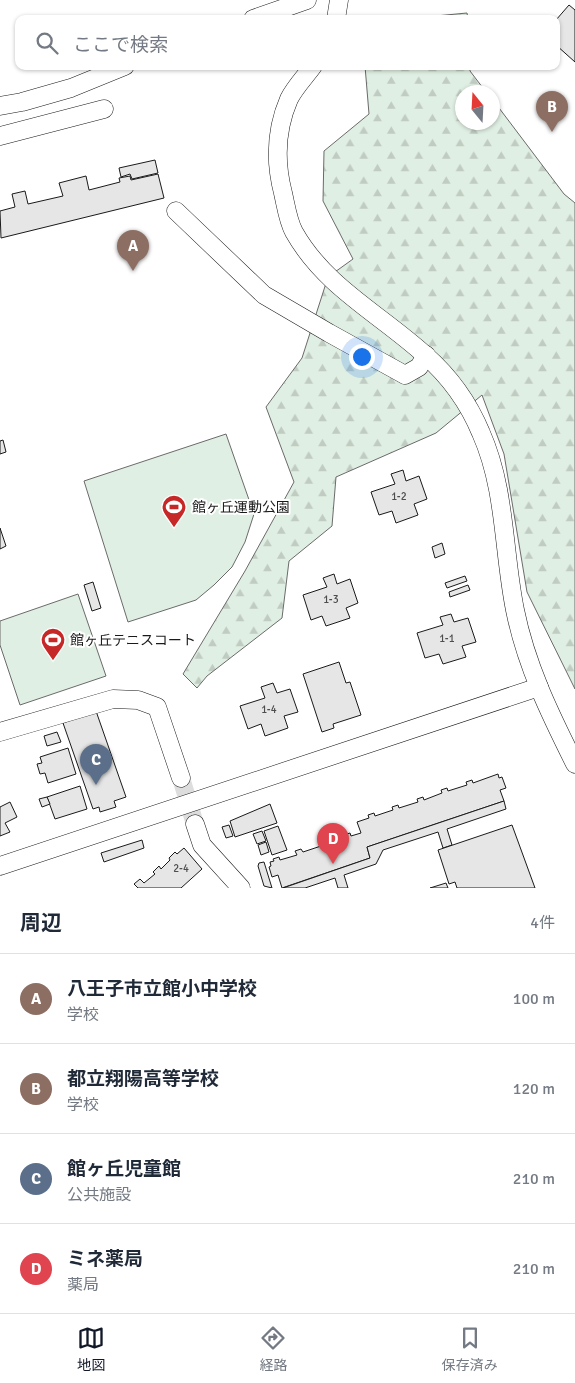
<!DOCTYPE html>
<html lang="ja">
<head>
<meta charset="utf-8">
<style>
  :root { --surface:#fff; --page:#f2f2f3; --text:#1f2937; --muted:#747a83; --line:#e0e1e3; --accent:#111827 }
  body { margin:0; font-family:Signika,"Noto Sans JP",sans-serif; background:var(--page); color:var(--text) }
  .compass { position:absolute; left:455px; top:85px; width:45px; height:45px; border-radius:50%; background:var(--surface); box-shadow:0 1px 4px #0004; rotate:342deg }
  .you { position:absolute; left:361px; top:356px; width:18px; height:18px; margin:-12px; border:4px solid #fff; border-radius:50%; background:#1a73e8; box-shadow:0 0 0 8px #1a73e833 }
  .badge { display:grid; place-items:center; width:32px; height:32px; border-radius:50%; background:var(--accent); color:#fff; font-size:16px; font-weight:700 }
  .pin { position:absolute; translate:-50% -41px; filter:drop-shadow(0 1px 2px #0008) }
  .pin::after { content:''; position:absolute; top:26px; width:18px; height:15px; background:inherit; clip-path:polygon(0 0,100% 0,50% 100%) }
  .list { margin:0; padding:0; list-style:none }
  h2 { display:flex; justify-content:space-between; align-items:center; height:65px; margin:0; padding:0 20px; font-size:21px }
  h2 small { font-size:16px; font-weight:400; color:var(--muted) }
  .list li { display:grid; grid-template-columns:32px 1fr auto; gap:15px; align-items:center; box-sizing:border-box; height:90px; padding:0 20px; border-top:1px solid var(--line) }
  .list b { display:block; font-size:19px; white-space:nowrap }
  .list p { margin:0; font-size:16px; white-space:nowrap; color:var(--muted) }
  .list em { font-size:16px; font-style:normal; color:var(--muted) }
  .icon { flex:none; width:28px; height:28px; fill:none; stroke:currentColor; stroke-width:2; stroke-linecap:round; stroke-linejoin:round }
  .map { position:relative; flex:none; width:575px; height:888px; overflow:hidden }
  .search { position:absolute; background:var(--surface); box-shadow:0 1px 4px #0004; left:15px; right:15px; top:15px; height:55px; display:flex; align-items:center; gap:12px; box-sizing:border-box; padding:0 18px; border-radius:10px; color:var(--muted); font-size:19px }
  .sheet { height:425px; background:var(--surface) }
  nav { display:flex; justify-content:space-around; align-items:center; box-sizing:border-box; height:70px; border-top:1px solid var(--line); background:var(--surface); font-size:14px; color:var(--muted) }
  nav a { display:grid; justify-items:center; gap:2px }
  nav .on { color:var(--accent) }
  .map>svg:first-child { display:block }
</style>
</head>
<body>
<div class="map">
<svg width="575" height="888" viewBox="0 0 575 888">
  <defs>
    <pattern id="forest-firs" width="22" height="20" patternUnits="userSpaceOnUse" patternTransform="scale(1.25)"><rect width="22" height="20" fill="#e0efe3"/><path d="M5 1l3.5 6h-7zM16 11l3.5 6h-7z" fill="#c0ccc2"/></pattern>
  </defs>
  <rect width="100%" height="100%" fill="#fff"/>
  <!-- green -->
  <g fill="#e0efe3" stroke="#6a6a6a">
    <polygon points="226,434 254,514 245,542 232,567 214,585 196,600 128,622 84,481"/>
    <polygon points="78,594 106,676 20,705 0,645 0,621"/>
  </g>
  <!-- forest -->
  <g fill="url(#forest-firs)" stroke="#6a6a6a">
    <polygon points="467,13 468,19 404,19"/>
    <polygon points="365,66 470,66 470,71 486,92 462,92 462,122 492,122 493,100 564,194 575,203 575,689 527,592 504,454 482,395 436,433 336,477 332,526 289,561 282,618 207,676 197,688 183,674 245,571 294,482 266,407 302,358 328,277 353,259 323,201 324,151 369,114"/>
  </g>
  <!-- building -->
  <g fill="#e6e6e6" stroke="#1a1a1a">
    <polygon points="569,5 575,10 575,62 556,45 556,20"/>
    <polygon points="155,160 158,173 132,179 130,174 121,177 119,168"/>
    <polygon points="158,174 164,198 1,238 0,211 15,207 12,194 25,191 28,204 63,196 59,183 86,176 89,190 120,182 119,178 130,176 131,180"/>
    <polygon points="3,440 6,452 0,454 0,441"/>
    <polygon points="403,470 406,481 419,476 427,499 414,504 418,515 396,523 392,511 379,515 371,492 395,484 391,474"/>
    <polygon points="0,528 6,546 0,549"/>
    <polygon points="442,543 445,554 435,558 432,547"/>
    <polygon points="334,574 337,584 350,579 358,603 346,608 350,618 326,626 322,616 311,620 303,595 327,587 323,578"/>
    <polygon points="465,576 467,581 447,588 445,583"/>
    <polygon points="93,582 101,608 92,611 84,585"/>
    <polygon points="468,585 470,590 450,597 449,592"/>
    <polygon points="451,614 454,622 468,618 476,642 462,646 466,657 443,664 439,654 425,658 417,633 443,625 440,617"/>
    <polygon points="339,662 346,683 350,682 361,715 333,724 334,728 322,732 303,674"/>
    <polygon points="273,683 277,693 290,689 298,712 284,716 288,728 265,736 261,724 248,729 240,706 265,698 261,687"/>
    <polygon points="96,711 126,797 114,801 116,807 100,812 99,807 93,809 63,723"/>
    <polygon points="57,732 61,742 47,746 44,736"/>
    <polygon points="68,748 76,774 48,783 45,773 40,774 37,764 42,763 40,757"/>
    <polygon points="498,774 499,778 502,777 506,788 500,790 504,801 367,847 370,858 282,888 278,875 272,877 269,867 271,866 270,862 274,861 273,859 279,857 280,860 297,855 295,851 301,849 303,852 321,846 320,843 326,841 327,844 345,838 344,835 350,833 351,836 361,833 357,822 369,818 368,815 374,813 375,816 393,810 392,807 398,805 399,808 418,802 417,799 423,797 424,800 442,793 441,790 447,788 448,791 467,785 466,782 472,780 473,783"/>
    <polygon points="80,786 87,809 55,819 47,797"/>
    <polygon points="47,797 50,804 42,807 39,799"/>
    <polygon points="504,801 506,809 447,829 452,845 443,848 438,832 383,850 376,864 344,875 348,888 338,888 335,878 305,888 283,888 370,858 367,847"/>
    <polygon points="10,802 17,817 5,823 10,832 0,836 0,807"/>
    <polygon points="270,804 277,823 235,837 230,821"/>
    <polygon points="229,825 233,836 226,838 222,827"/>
    <polygon points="512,825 535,888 457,888 455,882 449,884 438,850"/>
    <polygon points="278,826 287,850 272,855 264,831"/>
    <polygon points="262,831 266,841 257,844 253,834"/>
    <polygon points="142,840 144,848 104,862 101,853"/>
    <polygon points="266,842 269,852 261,855 258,845"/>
    <polygon points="184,848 202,869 181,888 138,888 134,884 140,879 144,883 155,874 153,872 159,866 161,869 170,860 169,858 175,852 177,854"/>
    <polygon points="264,862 272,888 264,886 258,866 259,863"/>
    <polygon points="446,883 448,888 430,888"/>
  </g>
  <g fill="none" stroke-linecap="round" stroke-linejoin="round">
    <!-- minor-tunnel -->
    <polyline stroke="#ddd" stroke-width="18" stroke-dasharray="18 9" stroke-linecap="butt" points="181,778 195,824"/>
    <defs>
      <g id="minor">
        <polyline points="253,19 307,0"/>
        <polyline points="336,19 339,0"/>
        <path d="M 313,66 C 305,77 295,87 289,99 C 276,129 275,162 283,193 C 286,206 288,221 294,232 C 325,287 380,314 425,355 C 449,376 469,404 481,433 C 506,489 503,551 515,610 C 526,665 550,714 575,764"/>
        <polyline points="0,106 22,102 71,88 125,66"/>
        <polyline points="0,136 104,109"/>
        <polyline points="176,211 264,295 329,333 405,375 419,367 426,355"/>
        <polyline points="0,732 113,699 138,700 157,707 181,778"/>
        <polyline points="195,824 202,845 241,888"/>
        <polyline points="0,866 539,687"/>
      </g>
    </defs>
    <!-- minor casing -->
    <use href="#minor" stroke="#1a1a1a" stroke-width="19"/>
    <!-- minor -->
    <use href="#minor" stroke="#fff" stroke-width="18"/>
  </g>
  <!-- icons -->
  <defs>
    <symbol id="stadium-pin" viewBox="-11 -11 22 30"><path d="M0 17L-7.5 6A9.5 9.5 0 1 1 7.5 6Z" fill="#c62828" stroke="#fff"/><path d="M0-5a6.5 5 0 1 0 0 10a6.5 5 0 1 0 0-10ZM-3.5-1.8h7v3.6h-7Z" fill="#fff"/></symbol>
  </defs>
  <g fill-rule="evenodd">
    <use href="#stadium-pin" x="160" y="493" width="28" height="38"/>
    <use href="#stadium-pin" x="39" y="626" width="28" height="38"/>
  </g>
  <g text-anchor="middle" stroke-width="4" stroke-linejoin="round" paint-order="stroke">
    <!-- number labels -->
    <g font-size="11" fill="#4d4d4d">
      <text x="399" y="500">1-2</text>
      <text x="331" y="603">1-3</text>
      <text x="447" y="642">1-1</text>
      <text x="269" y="713">1-4</text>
      <text x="181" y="872">2-4</text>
    </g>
    <!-- poi labels -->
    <g font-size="14" fill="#1a1a1a" stroke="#fff" text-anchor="start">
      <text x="192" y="512">館ヶ丘運動公園</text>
      <text x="70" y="645">館ヶ丘テニスコート</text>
    </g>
  </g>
</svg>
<svg class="compass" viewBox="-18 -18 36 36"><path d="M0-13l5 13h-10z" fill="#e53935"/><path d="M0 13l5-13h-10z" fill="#747a83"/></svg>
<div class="you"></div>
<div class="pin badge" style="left:133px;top:271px;background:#8d6e63">A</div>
<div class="pin badge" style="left:552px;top:132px;background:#8d6e63">B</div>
<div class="pin badge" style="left:96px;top:785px;background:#5c6f8a">C</div>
<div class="pin badge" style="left:333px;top:864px;background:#e0444e">D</div>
<div class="search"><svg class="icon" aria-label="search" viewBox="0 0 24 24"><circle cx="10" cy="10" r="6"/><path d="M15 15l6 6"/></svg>ここで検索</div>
</div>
<section class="sheet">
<h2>周辺<small>4件</small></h2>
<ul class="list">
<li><span class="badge" style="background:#8d6e63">A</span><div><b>八王子市立館小中学校</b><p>学校</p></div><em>100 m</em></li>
<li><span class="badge" style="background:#8d6e63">B</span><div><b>都立翔陽高等学校</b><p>学校</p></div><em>120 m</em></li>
<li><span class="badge" style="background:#5c6f8a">C</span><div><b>館ヶ丘児童館</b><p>公共施設</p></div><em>210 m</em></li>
<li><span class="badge" style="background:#e0444e">D</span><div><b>ミネ薬局</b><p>薬局</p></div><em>210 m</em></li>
</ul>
</section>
<nav>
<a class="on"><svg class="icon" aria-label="map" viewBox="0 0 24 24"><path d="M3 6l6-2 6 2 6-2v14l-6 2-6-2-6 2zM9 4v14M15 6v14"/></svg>地図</a>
<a><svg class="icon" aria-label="directions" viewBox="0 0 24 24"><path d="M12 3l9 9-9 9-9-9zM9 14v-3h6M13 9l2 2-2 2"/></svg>経路</a>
<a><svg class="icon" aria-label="saved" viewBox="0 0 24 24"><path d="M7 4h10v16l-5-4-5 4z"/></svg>保存済み</a>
</nav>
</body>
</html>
